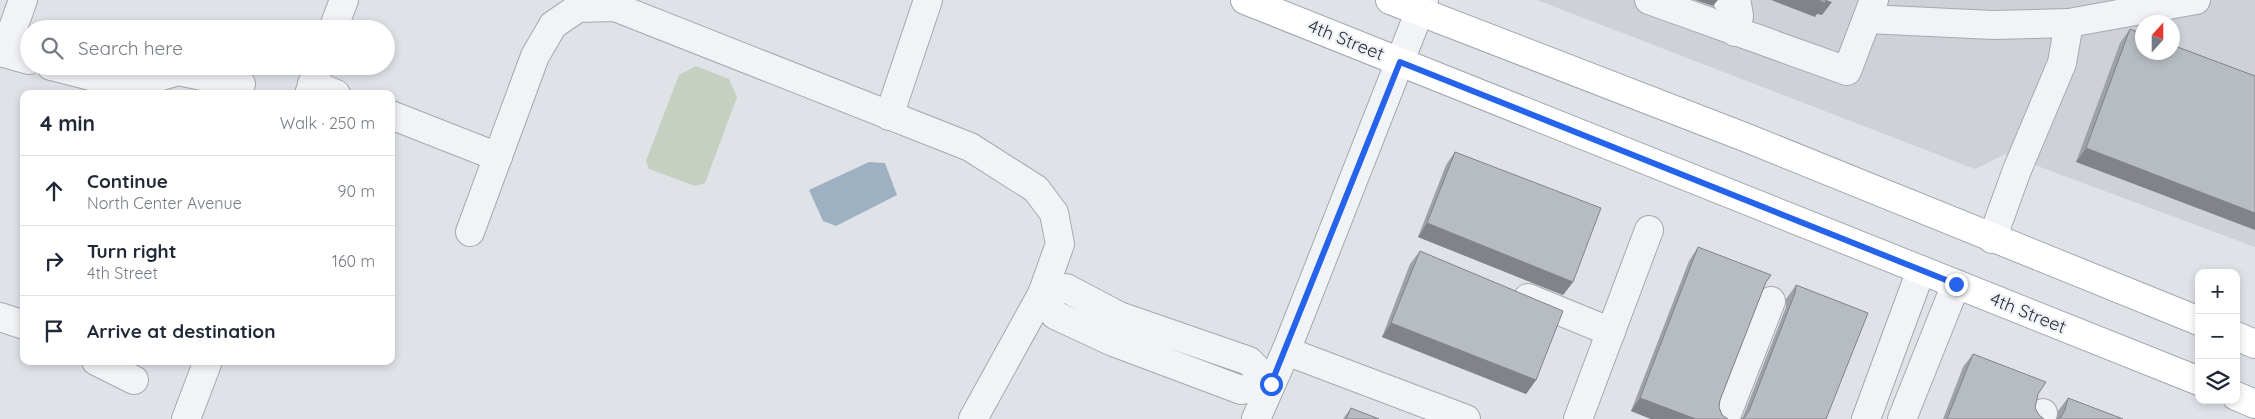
<!DOCTYPE html>
<html lang="en">
<head>
<meta charset="utf-8">
<style>
  :root { --surface:#fff; --page:#f2f2f3; --text:#1f2937; --muted:#747a83; --line:#e0e1e3 }
  body { margin:0; font-family:Quicksand,sans-serif; background:var(--page); color:var(--text) }
  .controls { position:absolute; right:15px; bottom:15px; display:grid; overflow:hidden; border-radius:10px; box-shadow:0 2px 8px #0003 }
  .controls button { width:45px; height:45px; display:grid; place-items:center; padding:0; border:0; border-bottom:1px solid var(--line); background:var(--surface); color:var(--text); font:25px sans-serif }
  .compass { position:absolute; left:2135px; top:15px; width:45px; height:45px; border-radius:50%; background:var(--surface); box-shadow:0 2px 8px #0003; rotate:21deg }
  .stop { position:absolute; width:15px; height:15px; margin:-11px; border:4px solid #2563eb; border-radius:50%; background:#fff }
  .stop.end { background:#2563eb; border-color:#fff; box-shadow:0 1px 5px #0008 }
  .list { margin:0; padding:0; list-style:none }
  h2 { display:flex; justify-content:space-between; align-items:center; height:65px; margin:0; padding:0 20px; font-size:21px }
  h2 small { font-size:16px; font-weight:400; color:var(--muted) }
  .list li { display:grid; grid-template-columns:32px 1fr auto; gap:15px; align-items:center; box-sizing:border-box; height:70px; padding:0 20px; border-top:1px solid var(--line) }
  .list b { display:block; font-size:19px; white-space:nowrap }
  .list p { margin:0; font-size:16px; white-space:nowrap; color:var(--muted) }
  .list em { font-size:16px; font-style:normal; color:var(--muted) }
  .icon { flex:none; width:28px; height:28px; fill:none; stroke:currentColor; stroke-width:2; stroke-linecap:round; stroke-linejoin:round }
  .map { position:relative; flex:none; width:2255px; height:419px; overflow:hidden }
  .search { position:absolute; background:var(--surface); box-shadow:0 2px 8px #0003; left:20px; top:20px; width:375px; height:55px; display:flex; align-items:center; gap:12px; box-sizing:border-box; padding:0 18px; border-radius:28px; color:var(--muted); font-size:19px }
  .panel { position:absolute; background:var(--surface); box-shadow:0 2px 8px #0003; left:20px; top:90px; width:375px; height:275px; border-radius:10px }
  .map>svg:first-child { display:block }
</style>
</head>
<body>
<div class="map">
<svg width="2255" height="419" viewBox="0 0 2255 419">
  <rect width="100%" height="100%" fill="#dfe2e7"/>
  <!-- built -->
  <path fill="#ced2d8" fill-rule="evenodd" d="M 1537,0 L 2255,0 L 2255,247 L 2005,154 L 1975,169 ZM 2142,22 L 2172,22 L 2172,52 L 2142,52 Z"/>
  <!-- green -->
  <polygon fill="#c5d0c1" points="696,66 729,79 737,97 705,183 695,186 649,169 646,161 679,75"/>
  <!-- water -->
  <polygon fill="#9eb1c3" points="869,162 885,163 897,195 836,226 823,221 809,190"/>
  <g fill="none" stroke-linecap="round" stroke-linejoin="round">
    <defs>
      <g id="minor">
        <polyline points="1649,0 1847,71 1874,0"/>
        <polyline points="1727,0 1737,4 1739,16 1735,32"/>
        <polyline points="1867,19 1993,25 2069,23 2062,63 2017,170 1992,239"/>
        <polyline points="2069,23 2196,0"/>
        <polyline points="333,29 344,0"/>
        <polyline points="0,52 29,60"/>
        <polyline points="4,53 23,0"/>
        <polyline points="51,66 114,82 143,82 178,71 241,84"/>
        <polyline points="312,84 336,94"/>
        <polyline points="309,94 319,66"/>
        <polyline points="391,115 498,157"/>
        <polyline points="889,116 928,0"/>
        <polyline points="470,232 535,56 553,25 578,8 615,7 970,147 1036,189 1054,213 1060,244 1042,294 973,419"/>
        <polygon points="1066,288 1119,316 1249,361 1271,384 1241,390 1113,342 1055,315 1042,294"/>
        <polyline points="1528,298 1611,332"/>
        <polyline points="0,317 24,325"/>
        <polyline points="1286,351 1466,419"/>
        <polyline points="96,361 134,380"/>
        <polyline points="186,419 208,361"/>
        <polyline points="1256,419 1286,351 1424,0"/>
        <polyline points="1578,419 1649,230"/>
        <polyline points="1725,419 1771,301"/>
        <polyline points="1866,419 1921,270"/>
        <polyline points="1902,419 1956,284"/>
        <polyline points="2041,419 2043,413"/>
      </g>
      <g id="major">
        <polyline points="1245,0 2199,381"/>
        <polyline points="1390,0 1747,138 2199,321"/>
        <polyline points="2236,336 2255,344"/>
        <polyline points="2236,396 2255,404"/>
      </g>
    </defs>
    <!-- minor casing -->
    <use href="#minor" stroke="#a5a9b0" stroke-width="30"/>
    <!-- major casing -->
    <use href="#major" stroke="#a0a7b1" stroke-width="30"/>
    <!-- minor -->
    <use href="#minor" stroke="#f1f3f6" stroke-width="28"/>
    <!-- major -->
    <use href="#major" stroke="#fff" stroke-width="28"/>
  </g>
  <!-- wall -->
  <g fill="#9da2a8">
    <polygon points="2130,29 2255,76 2076,162 2120,43"/>
    <polygon points="1455,152 1573,282 1563,295 1418,237 1446,165"/>
    <polygon points="1698,247 1766,282 1720,400 1719,407 1722,415 1728,419 1651,419 1631,411 1689,261"/>
    <polygon points="1420,251 1536,380 1526,394 1382,337 1410,264"/>
    <polygon points="1796,285 1826,419 1742,419 1786,307 1786,299"/>
    <polygon points="1973,354 2038,394 2035,408 2039,415 2044,419 1943,419 1963,367"/>
    <polygon points="2068,398 2123,419 2057,419 2058,411"/>
    <polygon points="1351,408 1379,419 1343,419"/>
  </g>
  <!-- shaded-wall -->
  <g fill="#808488">
    <polygon points="1695,0 1718,0 1713,6"/>
    <polygon points="1771,0 1826,0 1832,2 1822,15 1817,14 1815,17"/>
    <polygon points="2086,148 2255,213 2255,230 2076,162"/>
    <polygon points="1427,223 1573,282 1563,295 1418,237"/>
    <polygon points="1391,323 1536,380 1526,394 1382,337"/>
    <polygon points="1640,398 1696,419 1651,419 1631,411"/>
  </g>
  <!-- building -->
  <g fill="#b7bcc3" stroke="#808488">
    <polygon points="1817,0 1826,0 1825,3"/>
    <polygon points="2130,29 2142,34 2142,52 2172,52 2172,45 2255,76 2255,213 2086,148"/>
    <polygon points="1455,152 1601,208 1573,282 1427,223"/>
    <polygon points="1698,247 1771,275 1766,282 1720,400 1719,407 1722,415 1728,419 1696,419 1640,398"/>
    <polygon points="1420,251 1563,311 1536,380 1391,323"/>
    <polygon points="1796,285 1868,313 1826,419 1741,419 1744,418 1749,411 1795,293"/>
    <polygon points="1973,354 2046,382 2038,394 2035,408 2039,415 2044,419 1947,419"/>
    <polygon points="2068,398 2123,419 2057,419 2061,417 2065,410"/>
    <polygon points="1351,408 1379,419 1346,419"/>
  </g>
  <g fill="none" stroke-linecap="round" stroke-linejoin="round">
    <!-- route -->
    <polyline stroke="#2563eb" stroke-width="6" points="1271,384 1400,62 1956,284"/>
  </g>
  <g text-anchor="middle" stroke-width="4.5" stroke-linejoin="round" paint-order="stroke">
    <!-- street labels -->
    <g font-size="18" fill="#2a313c" stroke="#eef1f5">
      <text transform="translate(1346 40) rotate(22)" y="6">4th Street</text>
      <text transform="translate(2028 313) rotate(22)" y="6">4th Street</text>
    </g>
  </g>
</svg>
<div class="controls">
<button>+</button>
<button>−</button>
<button><svg class="icon" aria-label="layers" viewBox="0 0 24 24"><path d="M12 4l9 5-9 5-9-5zM3 14l9 5 9-5"/></svg></button>
</div>
<svg class="compass" viewBox="-18 -18 36 36"><path d="M0-13l5 13h-10z" fill="#e53935"/><path d="M0 13l5-13h-10z" fill="#747a83"/></svg>
<div class="stop" style="left:1271px;top:384px"></div>
<div class="stop end" style="left:1956px;top:284px"></div>
<div class="search"><svg class="icon" aria-label="search" viewBox="0 0 24 24"><circle cx="10" cy="10" r="6"/><path d="M15 15l6 6"/></svg>Search here</div>
<section class="panel">
<h2>4 min<small>Walk · 250 m</small></h2>
<ul class="list">
<li><svg class="icon" aria-label="ahead" viewBox="0 0 24 24"><path d="M12 20V5M6 11l6-6 6 6"/></svg><div><b>Continue</b><p>North Center Avenue</p></div><em>90 m</em></li>
<li><svg class="icon" aria-label="right" viewBox="0 0 24 24"><path d="M7 20v-9h11M14 6l5 5-5 5"/></svg><div><b>Turn right</b><p>4th Street</p></div><em>160 m</em></li>
<li><svg class="icon" aria-label="arrive" viewBox="0 0 24 24"><path d="M6 21V4h12l-3 4 3 4H6"/></svg><div><b>Arrive at destination</b></div></li>
</ul>
</section>
</div>
</body>
</html>
